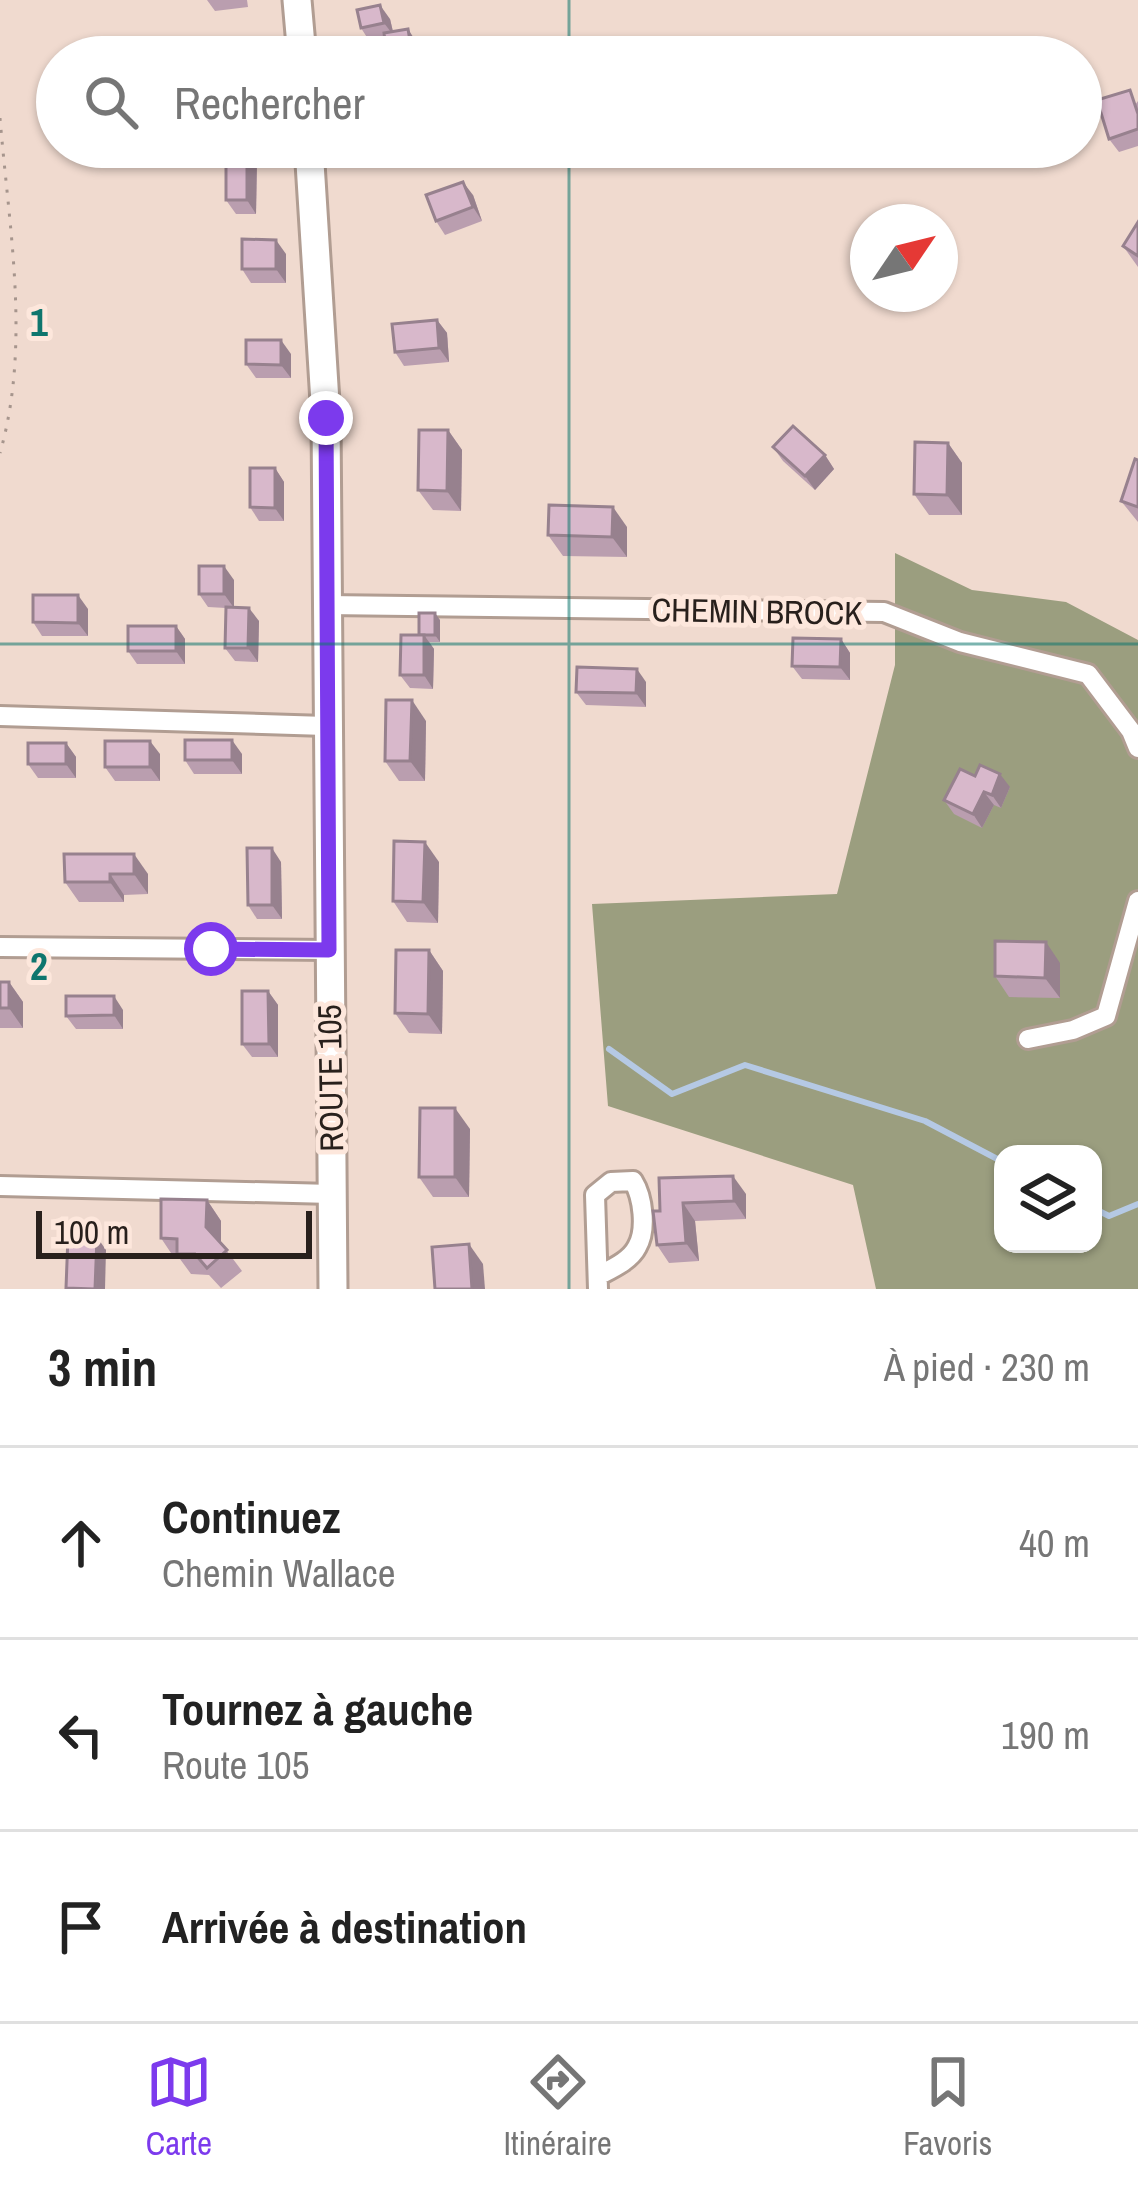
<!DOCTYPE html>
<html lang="fr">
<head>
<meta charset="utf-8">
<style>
  :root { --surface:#fff; --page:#f2f2f2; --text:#222; --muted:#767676; --line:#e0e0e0; --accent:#7c3aed }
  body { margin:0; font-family:"Archivo Narrow",sans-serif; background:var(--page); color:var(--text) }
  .controls { position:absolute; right:36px; bottom:36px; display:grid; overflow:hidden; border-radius:24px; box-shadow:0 3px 9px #0004 }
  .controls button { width:108px; height:108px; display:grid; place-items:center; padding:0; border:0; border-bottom:3px solid var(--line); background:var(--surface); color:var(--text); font:60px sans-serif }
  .compass { position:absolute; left:850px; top:204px; width:108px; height:108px; border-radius:50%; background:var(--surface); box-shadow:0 3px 9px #0004; rotate:55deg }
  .scale { position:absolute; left:36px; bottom:30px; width:276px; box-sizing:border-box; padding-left:12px; border:6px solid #28201c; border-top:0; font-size:33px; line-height:42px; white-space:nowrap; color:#28201c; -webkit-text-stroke:9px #fde7dc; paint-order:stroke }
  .stop { position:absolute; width:36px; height:36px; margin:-27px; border:9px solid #7c3aed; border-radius:50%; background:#fff }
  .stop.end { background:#7c3aed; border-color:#fff; box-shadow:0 3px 12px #0008 }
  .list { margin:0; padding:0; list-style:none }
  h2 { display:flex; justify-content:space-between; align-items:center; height:156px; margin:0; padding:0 48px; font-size:51px }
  h2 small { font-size:39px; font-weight:400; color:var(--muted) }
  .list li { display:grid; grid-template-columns:78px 1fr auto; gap:36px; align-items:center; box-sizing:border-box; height:192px; padding:0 48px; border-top:3px solid var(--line) }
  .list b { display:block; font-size:45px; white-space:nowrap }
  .list p { margin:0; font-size:39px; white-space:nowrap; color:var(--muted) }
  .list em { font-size:39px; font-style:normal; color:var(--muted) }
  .icon { flex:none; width:66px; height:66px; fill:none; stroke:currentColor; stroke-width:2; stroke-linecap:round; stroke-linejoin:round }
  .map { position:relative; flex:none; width:1138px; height:1289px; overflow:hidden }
  .search { position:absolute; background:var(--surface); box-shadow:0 3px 9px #0004; left:36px; right:36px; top:36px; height:132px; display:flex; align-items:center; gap:30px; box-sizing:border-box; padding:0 42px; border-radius:66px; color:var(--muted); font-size:45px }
  .sheet { height:732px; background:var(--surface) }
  nav { display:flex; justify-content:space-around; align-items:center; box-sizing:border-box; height:168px; border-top:3px solid var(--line); background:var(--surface); font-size:33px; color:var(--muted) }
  nav a { display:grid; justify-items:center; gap:6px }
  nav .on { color:var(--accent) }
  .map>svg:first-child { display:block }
</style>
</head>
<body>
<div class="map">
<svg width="1138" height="1289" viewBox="0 0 1138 1289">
  <rect width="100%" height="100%" fill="#f0dacf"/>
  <!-- forest -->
  <path fill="#9b9e7f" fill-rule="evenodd" d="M 895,553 L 972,590 L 1066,602 L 1138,640 L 1138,1289 L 876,1289 L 853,1185 L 608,1106 L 592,904 L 837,894 L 895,665 ZM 1003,1154 L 1093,1154 L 1093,1244 L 1003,1244 Z"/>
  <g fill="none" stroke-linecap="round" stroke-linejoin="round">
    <!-- stream -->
    <g stroke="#b5c9e4" stroke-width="6">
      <polyline points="609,1049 672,1094 745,1065 925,1121 1003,1162"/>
      <polyline points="1093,1208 1109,1216 1138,1204"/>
    </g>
    <defs>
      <g id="street">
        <polyline points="326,605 884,612 960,642 1088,674 1131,731 1138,748"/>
        <polyline points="0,716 326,726"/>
        <polyline points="0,947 329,950"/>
        <polyline points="1028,1039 1073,1030 1106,1016 1138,901"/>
        <polyline points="0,1186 332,1194"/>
        <path d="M 598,1276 C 611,1269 630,1261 637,1247 C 647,1230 643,1197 633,1181 L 611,1182 L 595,1195 L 598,1289"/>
      </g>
      <g id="primary">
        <polyline points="297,0 302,57"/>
        <polyline points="309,147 326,418 333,1289"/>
      </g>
    </defs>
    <!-- street casing -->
    <use href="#street" stroke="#b19d92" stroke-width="24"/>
    <!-- primary casing -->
    <use href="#primary" stroke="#b19d92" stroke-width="33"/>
    <!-- path -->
    <path stroke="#a6958d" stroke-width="3" stroke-dasharray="3 9" stroke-linecap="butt" d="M 0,118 C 9,229 31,345 0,453"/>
    <!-- street -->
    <use href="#street" stroke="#fff" stroke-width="18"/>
    <!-- primary -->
    <use href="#primary" stroke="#fff" stroke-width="27"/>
  </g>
  <!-- wall -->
  <g fill="#ba9eaf">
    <polygon points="207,0 247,0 248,7 215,11"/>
    <polygon points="390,19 393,32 417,43 420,57 387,57 384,39 370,42 361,28"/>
    <polygon points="1138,101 1138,146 1119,152 1109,139"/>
    <polygon points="226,147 248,147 257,159 256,214 236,214 226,200"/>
    <polygon points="419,147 452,147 453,153 427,158"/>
    <polygon points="473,195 482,221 445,235 436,221"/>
    <polygon points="1138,222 1138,267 1123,246"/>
    <polygon points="286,254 286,283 251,283 242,269"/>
    <polygon points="437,320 447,333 449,362 404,366 395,352"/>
    <polygon points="291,354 291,378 256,378 246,364"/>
    <polygon points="448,430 462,450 461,511 433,510 418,490"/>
    <polygon points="948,443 962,463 962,515 929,515 914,494"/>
    <polygon points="773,447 825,455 834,469 815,490 783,461"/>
    <polygon points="1138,460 1138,522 1121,501"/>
    <polygon points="275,468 284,482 284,521 259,521 250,507"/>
    <polygon points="627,527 627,557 563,556 548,535"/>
    <polygon points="234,580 234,607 259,621 258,662 235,661 225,648 226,608 208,607 199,594"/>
    <polygon points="88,609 88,636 42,636 33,622"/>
    <polygon points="440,620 440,642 429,642 434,649 433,689 410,688 400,675 419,635"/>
    <polygon points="176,626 185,639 185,664 137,664 128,651"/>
    <polygon points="841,639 850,653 850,680 802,679 792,666"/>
    <polygon points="646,682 646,707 586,705 576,692"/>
    <polygon points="426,721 425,781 399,781 385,761"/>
    <polygon points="66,743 76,757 76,778 38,778 28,764"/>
    <polygon points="160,754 160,781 115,781 105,767"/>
    <polygon points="242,754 242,774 194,774 185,760"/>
    <polygon points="975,776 1010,787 1001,808 994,805 982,828 954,814 944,800"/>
    <polygon points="64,854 148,874 148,894 124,895 124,902 79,902 65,882"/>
    <polygon points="281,862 282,919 257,919 248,905"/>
    <polygon points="439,862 438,923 407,922 393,901"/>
    <polygon points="429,950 443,971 442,1034 409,1033 395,1013"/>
    <polygon points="1060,963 1060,998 1009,997 995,976"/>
    <polygon points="0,982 9,982 23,1002 23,1028 0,1028"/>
    <polygon points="268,991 278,1005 278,1057 252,1057 242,1044"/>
    <polygon points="123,1010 123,1029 76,1029 66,1016"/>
    <polygon points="470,1129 469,1197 433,1197 419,1177"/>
    <polygon points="659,1178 746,1194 746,1219 695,1221 699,1261 669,1263 657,1245 660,1211"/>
    <polygon points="207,1200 221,1221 221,1243 242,1271 221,1288 209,1275 191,1274 180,1259 175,1259 161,1238"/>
  </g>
  <!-- shaded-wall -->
  <g fill="#97818e">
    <polygon points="380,5 390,19 394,36 384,23"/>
    <polygon points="408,29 417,43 420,57 414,57 412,53"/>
    <polygon points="247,147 257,159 256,214 247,200"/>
    <polygon points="463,182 473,195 482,221 473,207"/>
    <polygon points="276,240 286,254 286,283 276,269"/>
    <polygon points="437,320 447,333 449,362 439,348"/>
    <polygon points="281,340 291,354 291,378 281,365"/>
    <polygon points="448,430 462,450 461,511 447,491"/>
    <polygon points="948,443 962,463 962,515 947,495"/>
    <polygon points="825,455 834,469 815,490 805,476"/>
    <polygon points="275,468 284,482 284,521 275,508"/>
    <polygon points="613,507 627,527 627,557 612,537"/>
    <polygon points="224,566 234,580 234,608 224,594"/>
    <polygon points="78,595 88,609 88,636 78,623"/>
    <polygon points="249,608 259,621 258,662 248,648"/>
    <polygon points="435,613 440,620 440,642 435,635"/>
    <polygon points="176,626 185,639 185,664 176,651"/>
    <polygon points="424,635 434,649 433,689 424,675"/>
    <polygon points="841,639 850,653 850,680 840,667"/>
    <polygon points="637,669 646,682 646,707 636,693"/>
    <polygon points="412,700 426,721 425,781 410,761"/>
    <polygon points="232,740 242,754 242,774 232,760"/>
    <polygon points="150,741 160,754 160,781 150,767"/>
    <polygon points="66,743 76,757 76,778 66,764"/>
    <polygon points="1000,774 1010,787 1001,808 992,795"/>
    <polygon points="984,792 994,805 982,828 973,814"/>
    <polygon points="425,842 439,862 438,923 423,902"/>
    <polygon points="272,848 281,862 282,919 272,905"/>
    <polygon points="134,854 148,874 148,894 134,874"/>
    <polygon points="110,874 124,895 124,902 110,882"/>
    <polygon points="1046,942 1060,963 1060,998 1045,978"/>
    <polygon points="429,950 443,971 442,1034 428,1014"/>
    <polygon points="9,982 23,1002 23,1028 9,1008"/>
    <polygon points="268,991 278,1005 278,1057 269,1044"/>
    <polygon points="114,996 123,1010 123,1029 114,1015"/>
    <polygon points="455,1108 470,1129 469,1197 455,1177"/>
    <polygon points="733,1176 746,1194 746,1219 734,1201"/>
    <polygon points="207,1200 221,1221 221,1247 206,1227"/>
    <polygon points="683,1203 695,1221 699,1261 686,1243"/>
    <polygon points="97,1237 106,1250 105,1289 96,1289"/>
    <polygon points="469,1244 483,1264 485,1289 472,1289"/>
  </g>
  <!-- building -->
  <g fill="#d8b8cb" stroke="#97818e" stroke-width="3">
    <polygon points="380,5 384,23 361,28 357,10"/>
    <polygon points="408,29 412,53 387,57 384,33"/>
    <polygon points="1130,90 1138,114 1138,129 1109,139 1097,100"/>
    <rect x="226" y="147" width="21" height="53"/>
    <polygon points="463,182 473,207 436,221 426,195"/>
    <polygon points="1138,222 1138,256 1123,246"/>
    <polygon points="242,239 276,240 276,269 242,269"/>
    <polygon points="437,320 439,348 395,352 392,324"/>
    <polygon points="246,340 281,340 281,365 246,364"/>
    <polygon points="793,426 825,455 805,476 773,447"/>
    <polygon points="419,430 448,430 447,491 418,490"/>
    <polygon points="915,442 948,443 947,495 914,494"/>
    <polygon points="1135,459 1138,460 1138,507 1121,501"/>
    <polygon points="250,468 275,468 275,508 250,507"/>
    <polygon points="549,505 613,507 612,537 548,535"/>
    <rect x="199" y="566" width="25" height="28"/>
    <polygon points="33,595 78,595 78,623 33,622"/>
    <polygon points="226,607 249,608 248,648 225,648"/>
    <rect x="419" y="613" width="16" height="22"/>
    <rect x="128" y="626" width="48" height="25"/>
    <polygon points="401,635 424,635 424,675 400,675"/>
    <polygon points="793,638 841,639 840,667 792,666"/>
    <polygon points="577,667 637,669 636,693 576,692"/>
    <polygon points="386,700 412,700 410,761 385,761"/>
    <rect x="185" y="740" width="47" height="20"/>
    <rect x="105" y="741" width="45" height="26"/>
    <rect x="28" y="743" width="38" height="21"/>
    <polygon points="980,765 1000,774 992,795 984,792 973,814 944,800 960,769 975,776"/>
    <polygon points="394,841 425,842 423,902 393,901"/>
    <polygon points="247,848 272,848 272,905 248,905"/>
    <polygon points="64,854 134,854 134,874 110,874 110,882 65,882"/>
    <polygon points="995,941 1046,942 1045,978 995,976"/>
    <polygon points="396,950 429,950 428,1014 395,1013"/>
    <rect x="0" y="982" width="9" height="26"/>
    <polygon points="242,991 268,991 269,1044 242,1044"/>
    <polygon points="66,996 114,996 114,1015 66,1016"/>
    <polygon points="420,1108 455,1108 455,1177 419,1177"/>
    <polygon points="733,1176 734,1201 683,1203 686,1243 657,1245 653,1211 660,1211 659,1178"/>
    <polygon points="161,1199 207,1200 206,1227 227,1250 207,1268 195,1254 177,1254 177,1239 161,1238"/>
    <polygon points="68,1236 97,1237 95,1289 66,1288"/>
    <polygon points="469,1244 472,1289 435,1289 432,1247"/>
  </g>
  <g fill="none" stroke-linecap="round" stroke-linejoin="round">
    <!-- route -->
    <polyline stroke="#7c3aed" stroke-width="15" points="211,949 329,950 326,418"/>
  </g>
  <!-- grid -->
  <path fill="none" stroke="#0f766e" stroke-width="3" stroke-opacity="0.55" d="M 569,0 L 569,57M 569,147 L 569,1289M 0,644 L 1138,644"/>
  <g text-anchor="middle" stroke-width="10" stroke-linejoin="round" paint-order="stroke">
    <!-- street labels -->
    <g font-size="33" fill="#28201c" stroke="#fde7dc">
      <text transform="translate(757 611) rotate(1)" y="12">CHEMIN BROCK</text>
      <text transform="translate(330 1078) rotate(-91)" y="12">ROUTE 105</text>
    </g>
  </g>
  <g font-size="39" text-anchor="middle" font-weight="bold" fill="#0f766e" stroke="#fde7dc" stroke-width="10" stroke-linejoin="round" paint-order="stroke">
    <text x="39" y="336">1</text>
    <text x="39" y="980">2</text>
  </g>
</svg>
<div class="controls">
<button><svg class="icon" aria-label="layers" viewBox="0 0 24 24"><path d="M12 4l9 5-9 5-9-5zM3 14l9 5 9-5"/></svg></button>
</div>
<svg class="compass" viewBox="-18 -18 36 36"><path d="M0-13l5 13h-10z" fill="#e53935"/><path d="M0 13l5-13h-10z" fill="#767676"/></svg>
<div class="scale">100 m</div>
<div class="stop" style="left:211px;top:949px"></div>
<div class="stop end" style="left:326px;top:418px"></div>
<div class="search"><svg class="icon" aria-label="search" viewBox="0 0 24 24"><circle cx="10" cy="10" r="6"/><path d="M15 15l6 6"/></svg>Rechercher</div>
</div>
<section class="sheet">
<h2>3 min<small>À pied · 230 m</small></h2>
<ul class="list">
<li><svg class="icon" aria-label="ahead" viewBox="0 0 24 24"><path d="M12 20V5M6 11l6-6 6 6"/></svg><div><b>Continuez</b><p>Chemin Wallace</p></div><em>40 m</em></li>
<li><svg class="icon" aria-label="left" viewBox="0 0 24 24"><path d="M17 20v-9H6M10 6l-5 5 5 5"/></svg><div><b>Tournez à gauche</b><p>Route 105</p></div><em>190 m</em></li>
<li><svg class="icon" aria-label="arrive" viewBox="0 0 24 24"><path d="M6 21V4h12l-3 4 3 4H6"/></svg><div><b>Arrivée à destination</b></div></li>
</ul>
</section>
<nav>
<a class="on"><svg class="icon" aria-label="map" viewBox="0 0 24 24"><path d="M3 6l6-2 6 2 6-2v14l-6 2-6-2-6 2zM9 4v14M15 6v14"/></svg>Carte</a>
<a><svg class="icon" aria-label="directions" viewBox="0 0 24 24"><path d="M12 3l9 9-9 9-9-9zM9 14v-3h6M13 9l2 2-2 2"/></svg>Itinéraire</a>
<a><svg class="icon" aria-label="saved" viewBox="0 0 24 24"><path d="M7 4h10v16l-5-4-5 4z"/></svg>Favoris</a>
</nav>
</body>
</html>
